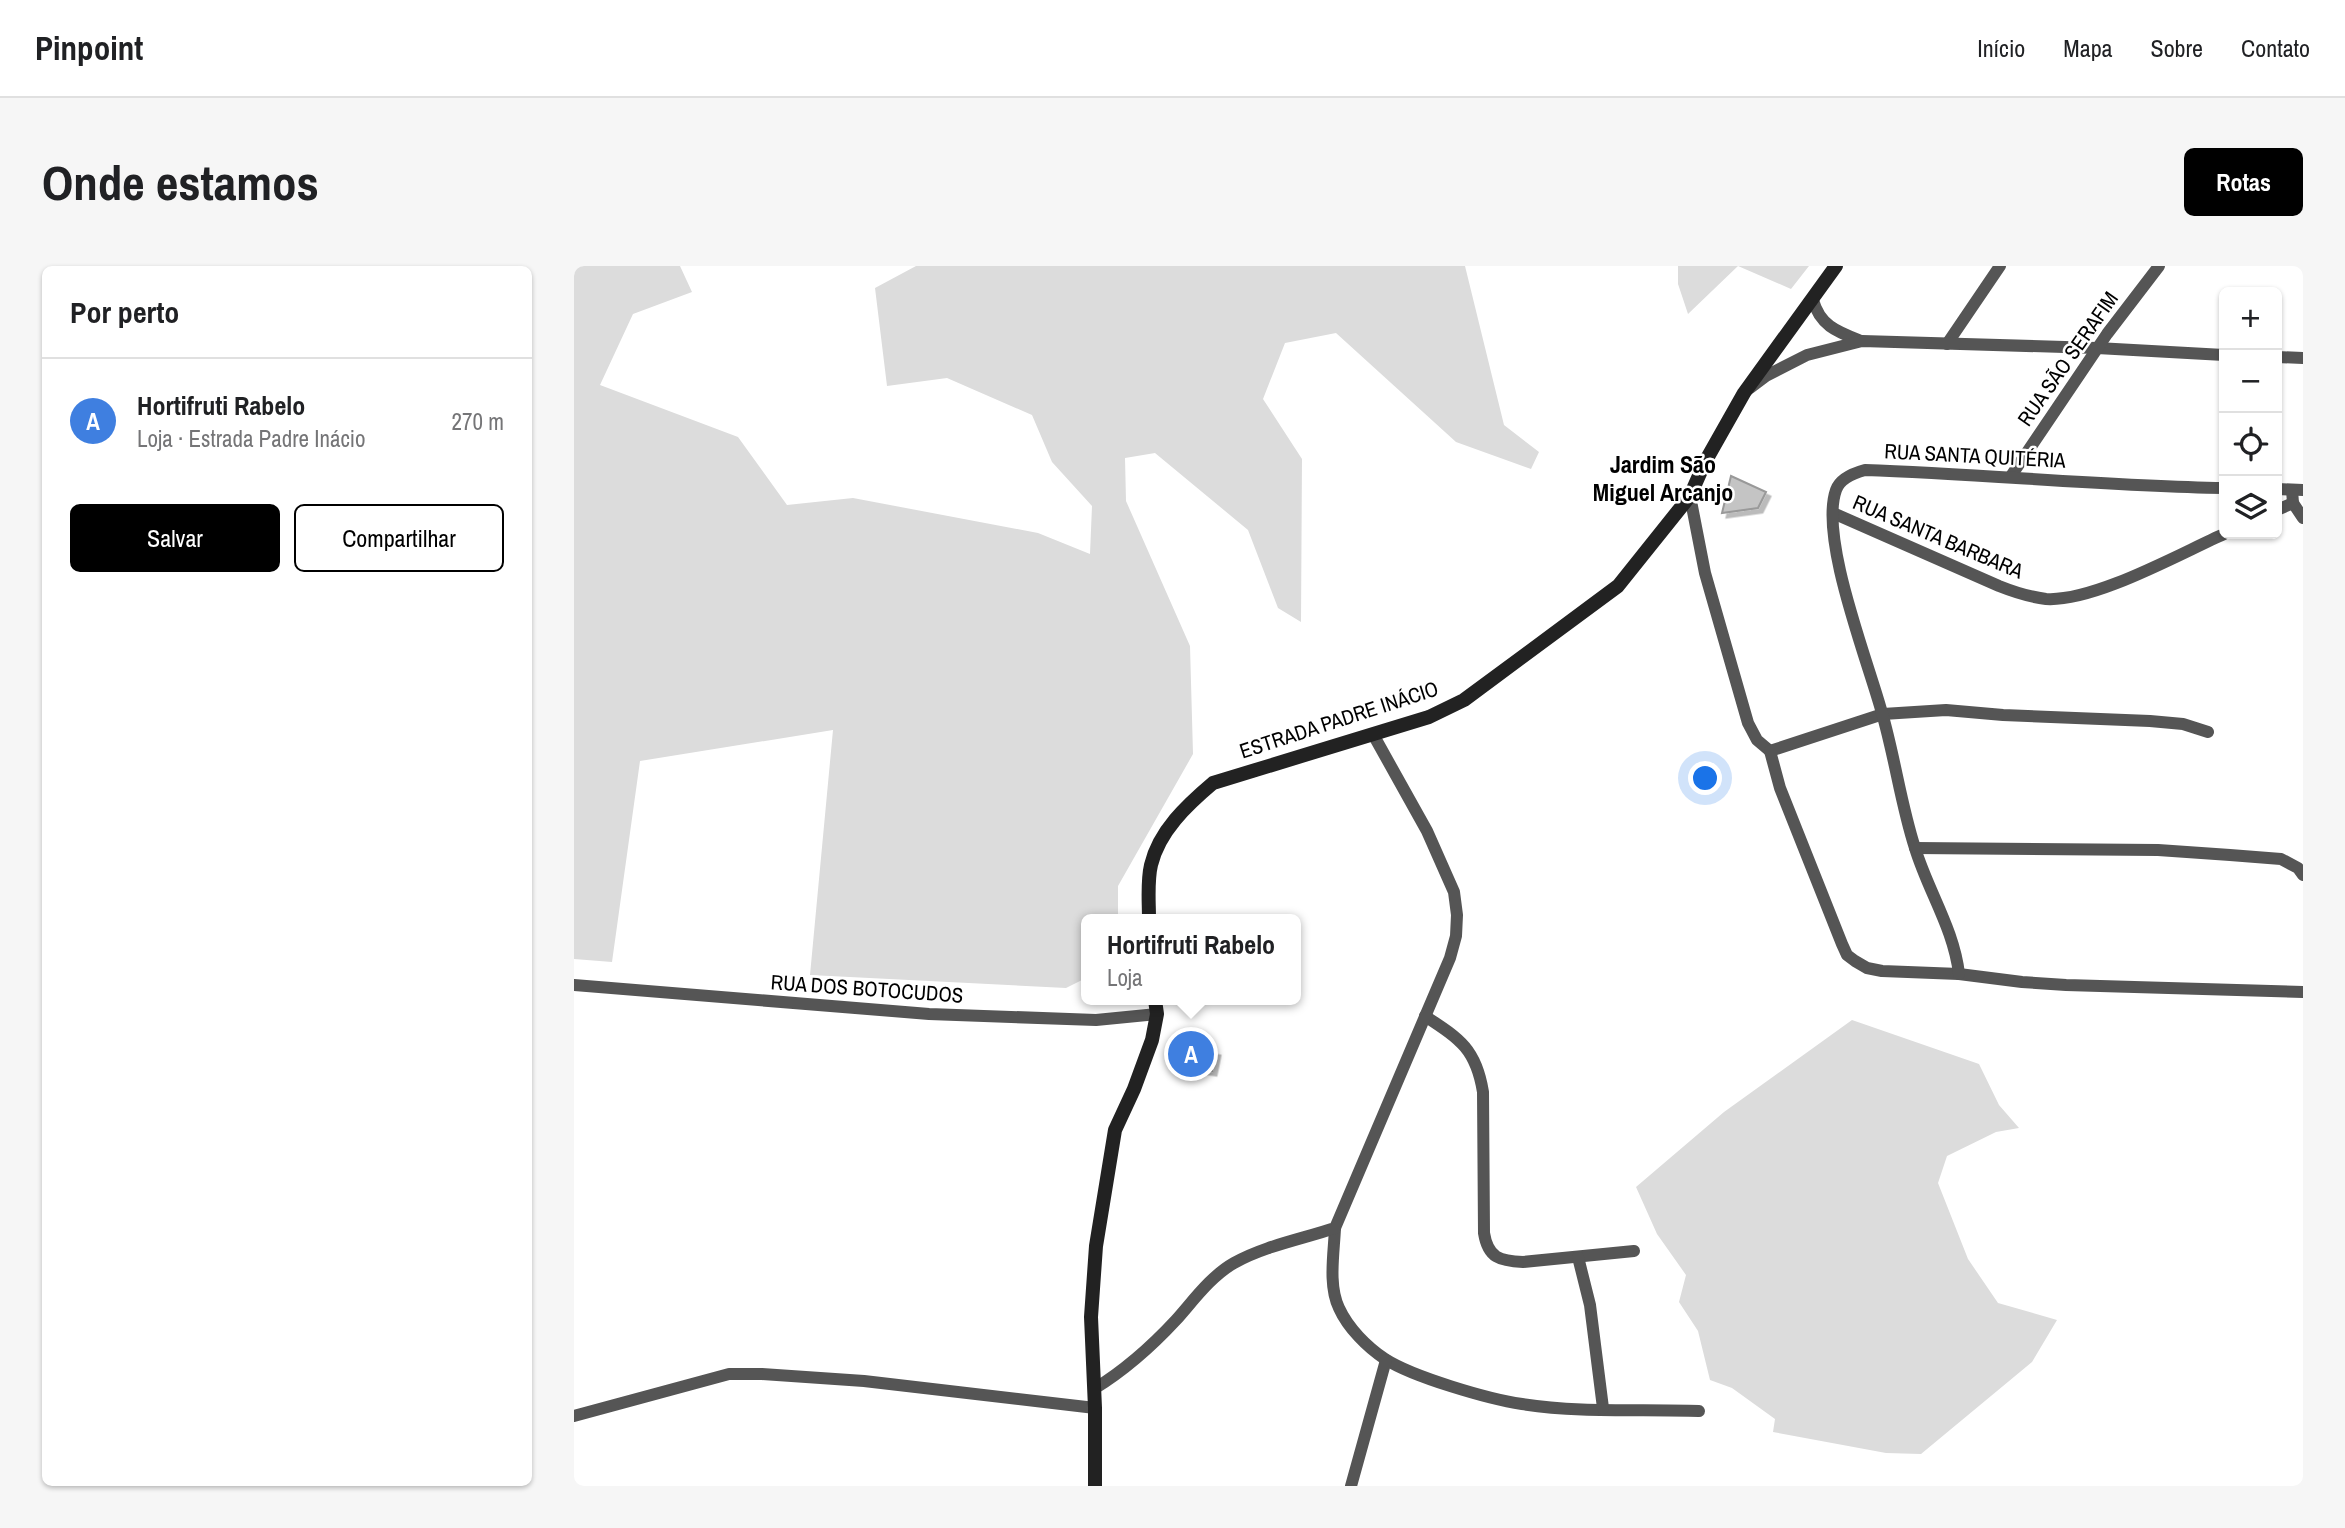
<!DOCTYPE html>
<html lang="pt">
<head>
<meta charset="utf-8">
<style>
  :root { --surface:#fff; --page:#f6f6f6; --text:#202124; --muted:#757577; --line:#e0e0e0; --accent:#000 }
  body { margin:0; font-family:"Archivo Narrow",sans-serif; background:var(--page); color:var(--text) }
  .controls { position:absolute; right:21px; top:21px; display:grid; overflow:hidden; border-radius:10px; box-shadow:0 2px 5px #0004 }
  .controls button { width:63px; height:63px; display:grid; place-items:center; padding:0; border:0; border-bottom:2px solid var(--line); background:var(--surface); color:var(--text); font:35px sans-serif }
  .you { position:absolute; left:1132px; top:513px; width:24px; height:24px; margin:-18px; border:5px solid #fff; border-radius:50%; background:#1a73e8; box-shadow:0 0 0 10px #1a73e833 }
  .badge { display:grid; place-items:center; width:46px; height:46px; border-radius:50%; background:var(--accent); color:#fff; font-size:23px; font-weight:700 }
  .pin { position:absolute; translate:-50% -50%; border:4px solid #fff; box-shadow:0 2px 7px #0006 }
  .popup { position:absolute; left:507px; top:648px; width:220px; height:91px; box-sizing:border-box; display:grid; place-content:center; border-radius:10px; background:var(--surface); filter:drop-shadow(0 2px 5px #0005); font-size:23px; white-space:nowrap; color:var(--muted) }
  .popup b { font-size:26px; color:var(--text) }
  .popup::after { content:''; position:absolute; left:50%; top:100%; margin-left:-14px; border:14px solid transparent; border-top-color:var(--surface) }
  .list { margin:0; padding:0; list-style:none }
  h2 { display:flex; justify-content:space-between; align-items:center; height:91px; margin:0; padding:0 28px; font-size:30px }
  h2 small { font-size:23px; font-weight:400; color:var(--muted) }
  .list li { display:grid; grid-template-columns:46px 1fr auto; gap:21px; align-items:center; box-sizing:border-box; height:126px; padding:0 28px; border-top:2px solid var(--line) }
  .list b { display:block; font-size:26px; white-space:nowrap }
  .list p { margin:0; font-size:23px; white-space:nowrap; color:var(--muted) }
  .list em { font-size:23px; font-style:normal; color:var(--muted) }
  .actions { display:flex; gap:14px; padding:21px 28px }
  .actions a { flex:1; padding:16px 0; border:2px solid var(--accent); border-radius:10px; text-align:center; font-size:24px; color:var(--accent) }
  .actions .main { background:var(--accent); color:#fff }
  .icon { flex:none; width:38px; height:38px; fill:none; stroke:currentColor; stroke-width:2; stroke-linecap:round; stroke-linejoin:round }
  .map { position:relative; flex:none; width:1729px; height:1220px; overflow:hidden; border-radius:10px }
  header { display:flex; align-items:center; gap:42px; box-sizing:border-box; height:98px; padding:0 35px; background:var(--surface); border-bottom:2px solid var(--line) }
  header strong { font-size:33px }
  nav { display:flex; gap:38px; margin-inline-start:auto; font-size:24px }
  .intro { display:flex; align-items:center; justify-content:space-between; box-sizing:border-box; height:168px; padding:0 42px }
  h1 { margin:0; font-size:49px }
  .button { padding:18px 32px; border-radius:10px; background:var(--accent); color:#fff; font-size:24px; font-weight:700 }
  main { display:flex; gap:42px; padding:0 42px }
  aside { flex:1; background:var(--surface); border-radius:10px; box-shadow:0 2px 5px #0004 }
  .map>svg:first-child { display:block }
</style>
</head>
<body>
<header>
<strong>Pinpoint</strong>
<nav><a>Início</a><a>Mapa</a><a>Sobre</a><a>Contato</a></nav>
</header>
<div class="intro"><h1>Onde estamos</h1><a class="button">Rotas</a></div>
<main>
<aside>
<h2>Por perto<small></small></h2>
<ul class="list">
<li><span class="badge" style="background:#3f7fe0">A</span><div><b>Hortifruti Rabelo</b><p>Loja · Estrada Padre Inácio</p></div><em>270 m</em></li>
</ul>
<div class="actions"><a class="main">Salvar</a><a>Compartilhar</a></div>
</aside>
<div class="map">
<svg width="1729" height="1220" viewBox="0 0 1729 1220">
  <defs>
    <filter id="shadow"><feDropShadow dx="4.5" dy="4.5" stdDeviation="0" flood-color="#0004"/></filter>
  </defs>
  <rect width="100%" height="100%" fill="#fff"/>
  <!-- green -->
  <g fill="#dcdcdc">
    <polygon points="0,0 106,0 118,26 59,48 26,119 164,171 213,239 279,232 464,267 516,288 518,240 478,196 458,149 373,112 313,120 301,22 342,0 891,0 930,159 965,186 957,203 882,176 762,67 711,77 689,133 728,193 727,356 704,342 674,264 581,187 551,192 552,235 616,380 619,488 544,620 544,653 512,653 512,712 492,722 236,709 259,464 66,495 38,696 0,693"/>
    <polygon points="1104,0 1235,0 1217,23 1164,0 1114,48 1104,18"/>
    <polygon points="1278,754 1405,798 1425,839 1445,862 1422,866 1373,890 1364,917 1394,993 1424,1037 1483,1054 1458,1096 1347,1188 1312,1187 1199,1166 1201,1153 1158,1122 1136,1114 1124,1065 1105,1036 1112,1009 1083,968 1062,921 1150,846"/>
  </g>
  <!-- building -->
  <g fill="#c4c4c4" stroke="#999" stroke-width="2" filter="url(#shadow)">
    <polygon points="1157,210 1192,226 1184,242 1148,247"/>
    <polygon points="608,779 642,785 638,805 606,800"/>
  </g>
  <g fill="none" stroke-linecap="round" stroke-linejoin="round">
    <!-- street -->
    <g stroke="#555" stroke-width="12">
      <path d="M 1239,34 C 1246,60 1264,66 1287,75"/>
      <polyline points="1373,78 1426,0"/>
      <polyline points="1703,91 1729,92"/>
      <polyline points="1176,122 1192,110 1233,89 1288,75 1523,82 1650,89"/>
      <polyline points="1437,210 1533,68 1585,0"/>
      <polyline points="1703,223 1729,224"/>
      <polyline points="1718,224 1719,237 1729,252"/>
      <polyline points="1116,230 1131,307 1174,457 1183,474 1196,485"/>
      <polyline points="1703,244 1719,237"/>
      <path d="M 1259,247 L 1425,320 C 1440,326 1456,331 1472,333 C 1520,336 1605,288 1650,268"/>
      <polyline points="1634,466 1609,458 1576,455 1429,449 1372,444 1309,448 1196,485 1206,522 1268,678 1273,689 1281,695 1293,702 1308,705 1385,708 1448,716 1492,719 1729,726"/>
      <polyline points="1341,582 1584,584 1656,589 1707,593 1724,602 1729,609"/>
      <path d="M 1385,708 C 1380,663 1354,625 1341,582 C 1327,539 1321,492 1308,447 C 1294,395 1245,272 1262,224 C 1266,212 1280,207 1291,204 C 1411,208 1530,220 1650,222"/>
      <polyline points="0,719 355,748 522,754 583,748"/>
      <path d="M 851,750 C 886,773 902,783 909,826 L 910,967 C 914,992 926,995 949,996 L 1060,985"/>
      <path d="M 761,962 C 760,987 754,1019 765,1042 C 774,1062 793,1081 811,1093 C 839,1111 914,1133 948,1138 C 1005,1147 1067,1143 1125,1145"/>
      <polyline points="1004,991 1016,1039 1029,1142"/>
      <path d="M 520,1123 C 551,1104 577,1081 602,1054 C 619,1035 637,1010 660,997 C 690,980 728,973 761,962 L 876,692 L 882,670 L 883,649 L 880,626 L 853,565 L 800,470"/>
      <polyline points="0,1150 155,1108 188,1108 290,1115 521,1142"/>
      <polyline points="777,1220 812,1094"/>
    </g>
    <!-- secondary -->
    <g stroke="#222" stroke-width="14">
      <path d="M 575,653 C 575,635 573,616 577,599 C 585,565 613,539 639,517 L 855,451 L 890,434 L 1044,320 L 1116,230 L 1131,196 L 1170,127 L 1262,0"/>
      <polyline points="521,1220 521,1142 517,1051 522,980 541,864 560,823 578,774 583,748 581,734"/>
    </g>
  </g>
  <g text-anchor="middle" stroke-width="5" stroke-linejoin="round" paint-order="stroke">
    <!-- street labels -->
    <g font-size="21" fill="#000" stroke="#fff">
      <text transform="translate(1494 93) rotate(-55)" y="7">RUA SÃO SERAFIM</text>
      <text transform="translate(1401 190) rotate(3)" y="7">RUA SANTA QUITÉRIA</text>
      <text transform="translate(1364 271) rotate(23)" y="7">RUA SANTA BARBARA</text>
      <text transform="translate(765 454) rotate(-18)" y="7">ESTRADA PADRE INÁCIO</text>
      <text transform="translate(293 723) rotate(4)" y="7">RUA DOS BOTOCUDOS</text>
    </g>
    <!-- quarter labels -->
    <g font-size="24" font-weight="bold" fill="#000" stroke="#fff">
      <text x="1089" y="207">Jardim São<tspan x="1089" dy="28">Miguel Arcanjo</tspan></text>
    </g>
  </g>
</svg>
<div class="controls">
<button>+</button>
<button>−</button>
<button><svg class="icon" aria-label="locate" viewBox="0 0 24 24"><circle cx="12" cy="12" r="6"/><path d="M12 2v4M12 18v4M2 12h4M18 12h4"/></svg></button>
<button><svg class="icon" aria-label="layers" viewBox="0 0 24 24"><path d="M12 4l9 5-9 5-9-5zM3 14l9 5 9-5"/></svg></button>
</div>
<div class="you"></div>
<div class="pin badge" style="left:617px;top:788px;background:#3f7fe0">A</div>
<div class="popup"><b>Hortifruti Rabelo</b>Loja</div>
</div>
</main>
</body>
</html>
